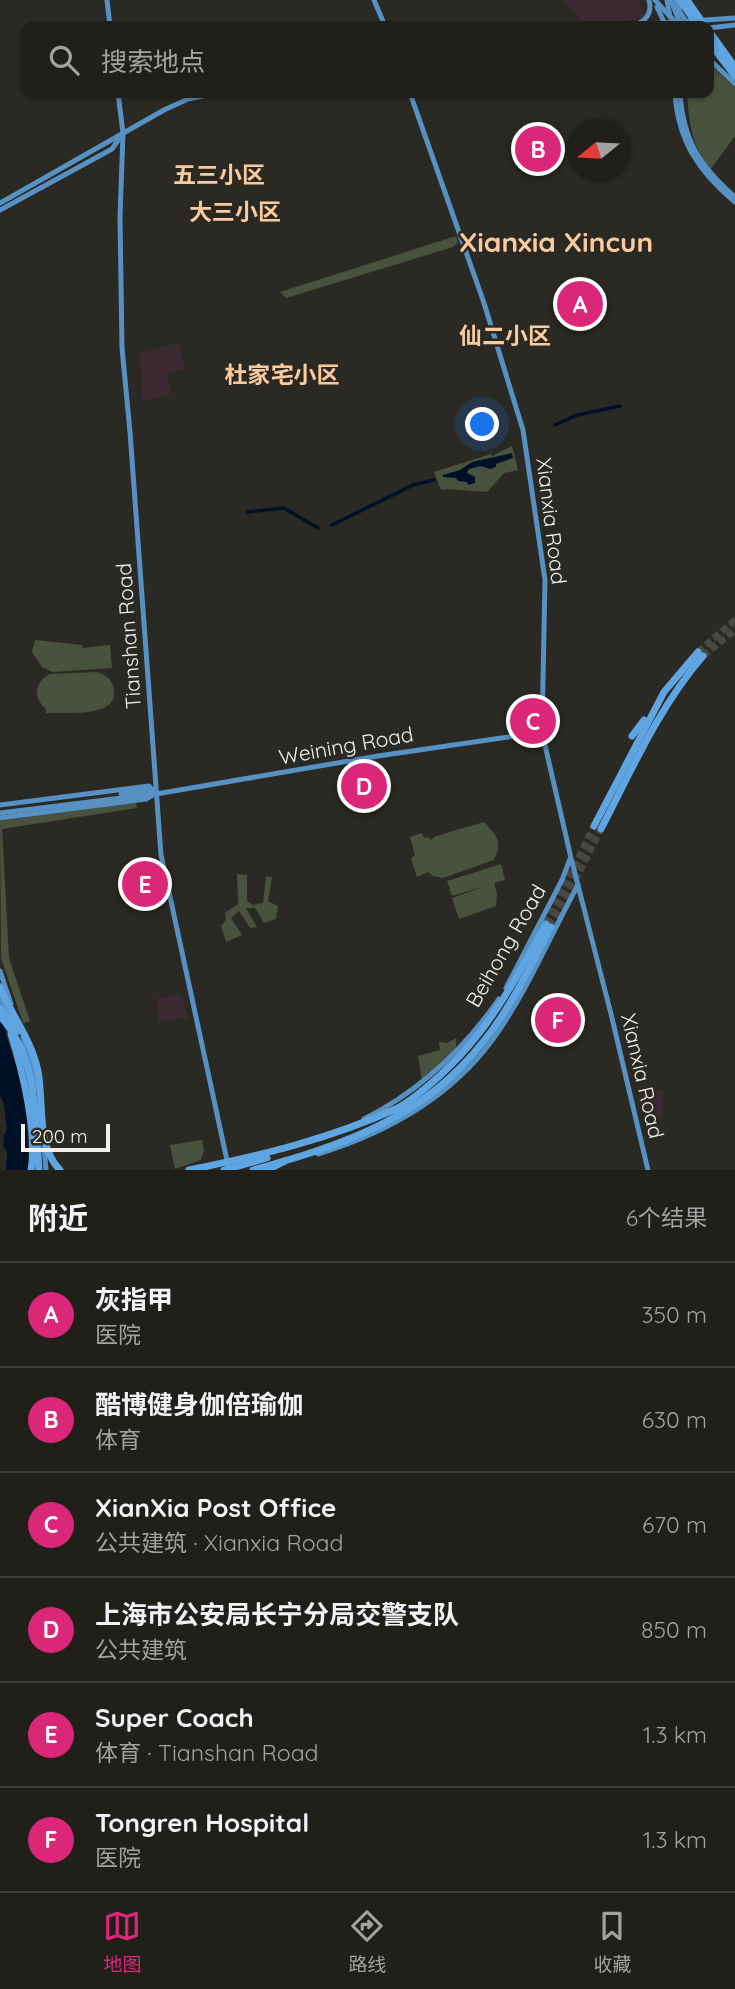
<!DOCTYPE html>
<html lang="zh">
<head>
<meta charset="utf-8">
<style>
  :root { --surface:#201f1a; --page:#2d2c27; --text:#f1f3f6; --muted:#a2a2a2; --line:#3d3d39; --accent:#db2777 }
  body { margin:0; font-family:Quicksand,"Noto Sans SC",sans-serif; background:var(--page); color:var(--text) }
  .compass { position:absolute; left:567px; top:119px; width:63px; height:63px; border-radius:50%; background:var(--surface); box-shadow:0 2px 5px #0004; rotate:252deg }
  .scale { position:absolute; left:21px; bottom:18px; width:89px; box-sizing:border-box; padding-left:7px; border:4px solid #f2f0ed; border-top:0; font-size:19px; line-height:24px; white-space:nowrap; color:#f2f0ed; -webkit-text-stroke:5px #2b2923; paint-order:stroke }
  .you { position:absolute; left:483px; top:425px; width:24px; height:24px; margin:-18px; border:5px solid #fff; border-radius:50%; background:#1a73e8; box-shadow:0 0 0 10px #1a73e833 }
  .badge { display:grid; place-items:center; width:46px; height:46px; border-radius:50%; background:var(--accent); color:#fff; font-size:23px; font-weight:700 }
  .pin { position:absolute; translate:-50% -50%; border:4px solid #fff; box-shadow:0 2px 7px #0006 }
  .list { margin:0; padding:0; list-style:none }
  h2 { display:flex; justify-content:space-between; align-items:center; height:91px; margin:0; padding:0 28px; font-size:30px }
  h2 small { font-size:23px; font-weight:400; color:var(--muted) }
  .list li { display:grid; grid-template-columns:46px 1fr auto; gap:21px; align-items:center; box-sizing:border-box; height:105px; padding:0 28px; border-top:2px solid var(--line) }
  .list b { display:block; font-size:26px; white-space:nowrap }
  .list p { margin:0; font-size:23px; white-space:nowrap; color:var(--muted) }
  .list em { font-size:23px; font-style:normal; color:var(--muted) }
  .icon { flex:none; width:38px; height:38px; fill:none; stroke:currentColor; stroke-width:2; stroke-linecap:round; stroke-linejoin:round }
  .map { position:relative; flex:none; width:735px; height:1170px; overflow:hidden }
  .search { position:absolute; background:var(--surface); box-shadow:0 2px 5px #0004; left:21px; right:21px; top:21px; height:77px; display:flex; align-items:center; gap:18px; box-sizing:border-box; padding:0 24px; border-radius:14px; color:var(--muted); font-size:26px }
  .sheet { height:721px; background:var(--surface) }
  nav { display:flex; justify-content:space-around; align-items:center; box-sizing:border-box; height:98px; border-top:2px solid var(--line); background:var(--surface); font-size:19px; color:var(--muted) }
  nav a { display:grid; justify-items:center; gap:4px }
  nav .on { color:var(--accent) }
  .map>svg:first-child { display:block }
</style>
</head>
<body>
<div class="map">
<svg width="735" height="1170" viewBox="0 0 735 1170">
  <rect width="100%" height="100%" fill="#2b2923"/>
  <!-- commercial -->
  <g fill="#3c2a33">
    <polygon points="564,0 639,0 645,15 636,20 585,26"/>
    <polygon points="178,343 185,369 167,374 172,393 142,402 140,353"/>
    <polygon points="177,994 182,997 188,1018 159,1021 156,999"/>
    <polygon points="638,1089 663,1090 663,1120 644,1117"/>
  </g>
  <!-- green -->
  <g fill="#49523e">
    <path d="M 709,64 L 735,88 L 735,136 L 711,169 C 691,147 689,121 687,93 L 709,93 Z"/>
    <polygon points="456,236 458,242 453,247 286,298 280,292"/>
    <polygon points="512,446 518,470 504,473 487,492 448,489 441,490 434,472 491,454 492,456"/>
    <polygon points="35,640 82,645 83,648 110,645 112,668 53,672 42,667 32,652"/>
    <path d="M 96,672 C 104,674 110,677 113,686 C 123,719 66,712 46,713 L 46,709 C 33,698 34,682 50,674 Z"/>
    <polygon points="136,802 137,808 2,829 9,958 30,1021 23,1023 1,958 0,821"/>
    <path d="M 484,822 C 496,836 504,840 494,860 L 443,878 L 433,876 L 428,872 L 417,877 L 411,858 L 415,855 L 410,837 L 422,833 L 424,838 L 429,837 L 430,840 L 436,836 Z"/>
    <polygon points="501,864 505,880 494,883 497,893 496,906 459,919 452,898 485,886 452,896 447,881"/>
    <polygon points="237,874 247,875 247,901 253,905 263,903 266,876 272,877 268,901 278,906 276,919 264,923 255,908 246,908 257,927 250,928 239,911 231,918 242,935 226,942 221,926 226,920 225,913 238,904"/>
    <polygon points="456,1038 456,1047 422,1081 418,1056 440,1050 439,1042 447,1043"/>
    <polygon points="202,1140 204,1151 201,1160 175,1169 170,1145"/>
  </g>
  <!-- water -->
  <g fill="#001127">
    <polygon points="512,453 513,458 496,464 496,467 490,469 481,466 469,469 467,473 475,477 475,483 468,485 467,482 458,481 456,478 443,477 443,475 460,470 472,462"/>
    <polygon points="0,1015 25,1095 29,1170 6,1170 7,1152 3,1146 4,1135 7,1130 4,1104 0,1096"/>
  </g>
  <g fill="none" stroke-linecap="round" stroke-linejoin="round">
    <!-- canal -->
    <g stroke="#001127" stroke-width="3.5">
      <polyline points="555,425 577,415 620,406"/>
      <polyline points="248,512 284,508 318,528"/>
      <polyline points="332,525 413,485 434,480"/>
    </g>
    <!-- highway-tunnel -->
    <g stroke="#494741" stroke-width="7" stroke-dasharray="7 3.5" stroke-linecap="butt">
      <polyline points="698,652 735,620"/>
      <polyline points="703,656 735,630"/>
      <polyline points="546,924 594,826"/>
      <polyline points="551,927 601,829"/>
    </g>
    <!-- major -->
    <g stroke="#5791c3" stroke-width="5">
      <polyline points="107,0 110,26"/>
      <polyline points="374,0 385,26"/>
      <polyline points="655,0 677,24"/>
      <polyline points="667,0 670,17"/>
      <polyline points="671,0 680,23"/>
      <polyline points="676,0 680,12 689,26"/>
      <polyline points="657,7 666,26"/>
      <path d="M 639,23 C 648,19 652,10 649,0"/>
      <polyline points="617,26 735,18"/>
      <polyline points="709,28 735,25"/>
      <polyline points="709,59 735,84"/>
      <polyline points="118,93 123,133 120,217 122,348 130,432 161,855 228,1165"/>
      <polyline points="410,93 484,303 523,430 545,580 542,732 571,858 611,1014 648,1170"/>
      <path d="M 675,93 C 678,141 699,172 735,202"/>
      <path d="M 680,93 C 683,141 700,166 735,197"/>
      <polyline points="0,203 164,110 188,99 216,93"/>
      <polyline points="0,210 112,149 121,136"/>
      <polyline points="121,794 149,790 153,792"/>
      <polyline points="0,805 149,786 156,793"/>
      <polyline points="0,813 162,793 378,756 542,732"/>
      <polyline points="0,818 146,799 153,795"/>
      <polyline points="0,971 11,1004"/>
      <polyline points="506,988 562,880 570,859"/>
      <polyline points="0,995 7,1015"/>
      <polyline points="23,1037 38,1091"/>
      <path d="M 364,1119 C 420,1091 464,1049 499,999"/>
      <polyline points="44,1146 46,1170"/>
      <path d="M 318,1154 C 386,1133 450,1098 493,1039 C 527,992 550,936 578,885"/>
    </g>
    <!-- highway -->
    <g stroke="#5ea5e1" stroke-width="7">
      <polyline points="632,736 644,720"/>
      <polyline points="594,826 664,692 698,652"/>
      <path d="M 601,829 C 632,769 659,707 703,656"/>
      <path d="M 11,1034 C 22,1069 38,1134 31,1170"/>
      <path d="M 409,1101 C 478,1050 506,997 546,924"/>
      <path d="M 253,1170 C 343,1145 423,1119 483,1042 C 511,1008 530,966 551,927"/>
    </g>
    <!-- highway-bridge -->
    <g stroke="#5ea5e1" stroke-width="7">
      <polyline points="680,0 698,26"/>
      <polyline points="687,0 705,26"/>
      <polyline points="709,31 735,67"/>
      <polyline points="709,42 735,76"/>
      <path d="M 0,987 C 12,1016 31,1039 38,1071 C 44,1102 36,1146 60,1170"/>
      <polyline points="0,1008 19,1031"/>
      <path d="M 0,1016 C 38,1057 35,1117 39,1170"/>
      <polyline points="395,1110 409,1101"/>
      <path d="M 189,1170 C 263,1155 329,1139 398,1108"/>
      <polyline points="224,1170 267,1158"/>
      <polyline points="267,1170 285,1161"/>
    </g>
  </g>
  <g text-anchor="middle" stroke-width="5" stroke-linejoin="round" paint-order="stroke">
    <!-- street labels -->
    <g font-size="21" fill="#f2f0ed" stroke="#2b2923">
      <text transform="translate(551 521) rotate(83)" y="7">Xianxia Road</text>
      <text transform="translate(129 636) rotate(-94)" y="7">Tianshan Road</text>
      <text transform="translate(346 746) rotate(-10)" y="7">Weining Road</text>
      <text transform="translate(506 946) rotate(-60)" y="7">Beihong Road</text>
      <text transform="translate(642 1076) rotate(77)" y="7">Xianxia Road</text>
    </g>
    <!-- neighbourhood labels -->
    <g font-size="23" font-weight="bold" fill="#fbca9e" stroke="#2b2923">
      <text x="219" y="183">五三小区</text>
      <text x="235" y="220">大三小区</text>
      <text x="505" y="344">仙二小区</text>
      <text x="282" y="383">杜家宅小区</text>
    </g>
    <!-- district labels -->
    <g font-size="28" font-weight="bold" fill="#fbca9e" stroke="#2b2923">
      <text x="556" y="252">Xianxia Xincun</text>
    </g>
  </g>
</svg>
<svg class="compass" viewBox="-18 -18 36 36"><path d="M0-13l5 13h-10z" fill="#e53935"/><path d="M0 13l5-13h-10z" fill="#a2a2a2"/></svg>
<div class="scale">200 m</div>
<div class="you"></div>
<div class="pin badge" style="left:580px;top:304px">A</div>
<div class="pin badge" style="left:538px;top:149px">B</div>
<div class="pin badge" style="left:533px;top:721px">C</div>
<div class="pin badge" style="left:364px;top:786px">D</div>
<div class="pin badge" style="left:145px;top:884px">E</div>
<div class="pin badge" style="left:558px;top:1020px">F</div>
<div class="search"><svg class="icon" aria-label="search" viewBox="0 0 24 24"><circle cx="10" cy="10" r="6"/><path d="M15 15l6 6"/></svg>搜索地点</div>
</div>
<section class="sheet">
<h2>附近<small>6个结果</small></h2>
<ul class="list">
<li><span class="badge">A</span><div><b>灰指甲</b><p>医院</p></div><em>350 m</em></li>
<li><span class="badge">B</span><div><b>酷博健身伽倍瑜伽</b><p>体育</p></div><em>630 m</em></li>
<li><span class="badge">C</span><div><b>XianXia Post Office</b><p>公共建筑 · Xianxia Road</p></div><em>670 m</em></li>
<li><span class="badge">D</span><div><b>上海市公安局长宁分局交警支队</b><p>公共建筑</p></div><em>850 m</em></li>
<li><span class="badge">E</span><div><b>Super Coach</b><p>体育 · Tianshan Road</p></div><em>1.3 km</em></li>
<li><span class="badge">F</span><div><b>Tongren Hospital</b><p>医院</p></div><em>1.3 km</em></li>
</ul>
</section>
<nav>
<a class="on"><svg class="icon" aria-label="map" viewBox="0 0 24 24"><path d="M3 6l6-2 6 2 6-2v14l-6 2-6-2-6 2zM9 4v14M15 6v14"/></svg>地图</a>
<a><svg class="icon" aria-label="directions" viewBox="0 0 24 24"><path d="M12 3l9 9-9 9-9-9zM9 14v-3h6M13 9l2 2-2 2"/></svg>路线</a>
<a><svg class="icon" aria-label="saved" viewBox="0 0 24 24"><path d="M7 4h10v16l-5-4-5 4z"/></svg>收藏</a>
</nav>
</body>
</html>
